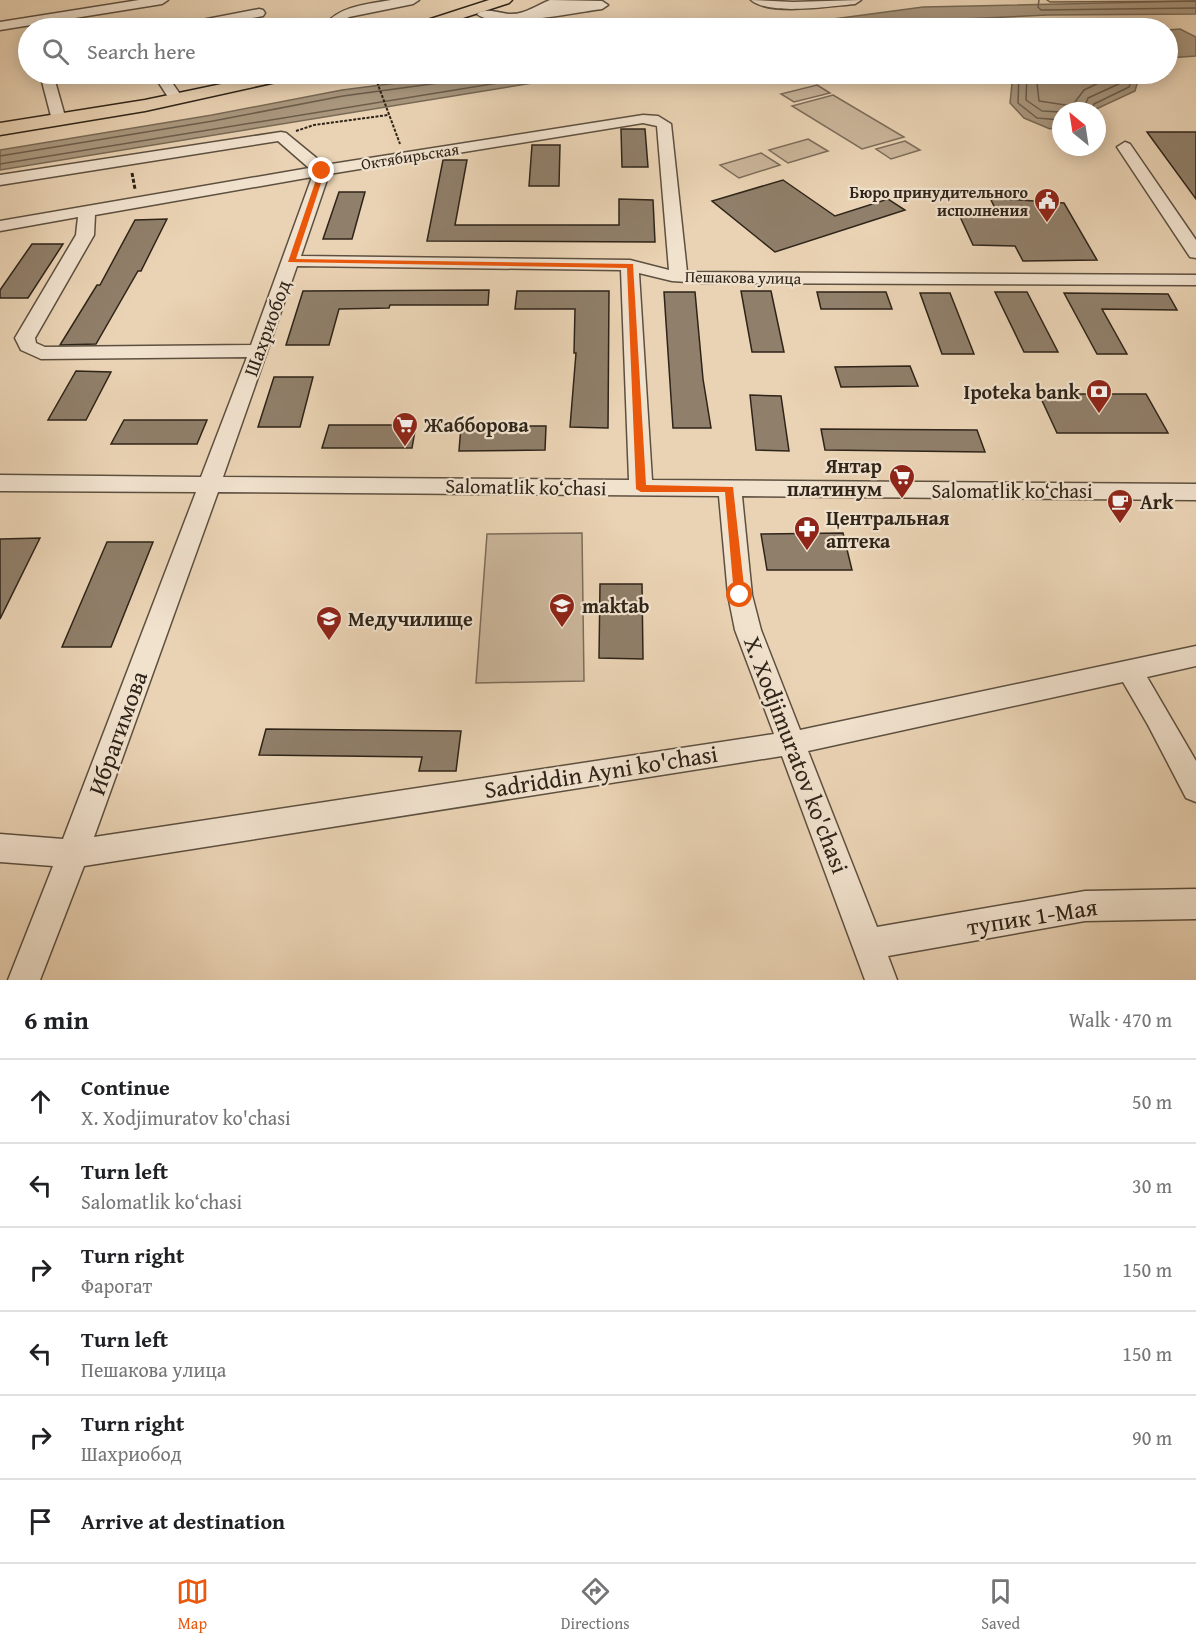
<!DOCTYPE html>
<html lang="en">
<head>
<meta charset="utf-8">
<style>
  :root { --surface:#fff; --page:#f2f2f2; --text:#202124; --muted:#757577; --line:#e0e0e0; --accent:#ea580c }
  body { margin:0; font-family:"Gentium Book Plus",serif; background:var(--page); color:var(--text) }
  .compass { position:absolute; left:1052px; top:102px; width:54px; height:54px; border-radius:50%; background:var(--surface); box-shadow:0 3px 15px #0003; rotate:330deg }
  .stop { position:absolute; width:18px; height:18px; margin:-14px; border:4px solid #ea580c; border-radius:50%; background:#fff }
  .stop.end { background:#ea580c; border-color:#fff; box-shadow:0 2px 6px #0008 }
  .list { margin:0; padding:0; list-style:none }
  h2 { display:flex; justify-content:space-between; align-items:center; height:78px; margin:0; padding:0 24px; font-size:26px }
  h2 small { font-size:20px; font-weight:400; color:var(--muted) }
  .list li { display:grid; grid-template-columns:39px 1fr auto; gap:18px; align-items:center; box-sizing:border-box; height:84px; padding:0 24px; border-top:2px solid var(--line) }
  .list b { display:block; font-size:22px; white-space:nowrap }
  .list p { margin:0; font-size:20px; white-space:nowrap; color:var(--muted) }
  .list em { font-size:20px; font-style:normal; color:var(--muted) }
  .icon { flex:none; width:33px; height:33px; fill:none; stroke:currentColor; stroke-width:2; stroke-linecap:round; stroke-linejoin:round }
  .map { position:relative; flex:none; width:1196px; height:980px; overflow:hidden }
  .search { position:absolute; background:var(--surface); box-shadow:0 3px 15px #0003; left:18px; right:18px; top:18px; height:66px; display:flex; align-items:center; gap:15px; box-sizing:border-box; padding:0 21px; border-radius:33px; color:var(--muted); font-size:22px }
  .sheet { height:582px; background:var(--surface) }
  nav { display:flex; justify-content:space-around; align-items:center; box-sizing:border-box; height:84px; border-top:2px solid var(--line); background:var(--surface); font-size:16px; color:var(--muted) }
  nav a { display:grid; justify-items:center; gap:3px }
  nav .on { color:var(--accent) }
  .map>svg:first-child { display:block }
</style>
</head>
<body>
<div class="map">
<svg width="1196" height="980" viewBox="0 0 1196 980">
  <rect width="100%" height="100%" fill="#ead3b4"/>
  <filter id="stains"><feTurbulence type="fractalNoise" baseFrequency=".00333" numOctaves="4"/><feColorMatrix values="0 0 0 0 .2 0 0 0 0 .09 0 0 0 0 .02 0 0 0 .5 -.17"/></filter>
  <radialGradient id="worn" r=".72"><stop offset=".6" stop-color="#630" stop-opacity="0"/><stop offset="1" stop-color="#630" stop-opacity=".3"/></radialGradient>
  <!-- green -->
  <g fill="#cab59a" stroke="#7c6c5a" stroke-width="1.5">
    <polygon points="817,85 830,93 794,102 781,94"/>
    <polygon points="833,95 904,137 862,149 792,106"/>
    <polygon points="808,139 828,151 788,163 769,150"/>
    <polygon points="905,141 920,150 891,159 876,149"/>
    <polygon points="761,153 780,165 739,178 720,165"/>
    <polygon points="582,533 584,681 476,683 487,534"/>
  </g>
  <!-- water -->
  <g fill="#aa987f" stroke="#786a56" stroke-width="1.5">
    <polygon points="1196,1 1196,14 1048,15 898,22 854,28 766,28 923,7"/>
    <polygon points="1180,29 1196,37 1196,56 1168,58 1168,30"/>
    <polygon points="467,74 588,74 0,170 0,150 212,115 342,90"/>
    <polygon points="1013,74 1140,74 1135,91 1092,111 1061,111 1061,125 1050,129 1024,118 1010,103"/>
  </g>
  <g fill="none" stroke-linecap="round" stroke-linejoin="round">
    <!-- shore -->
    <g stroke="#6c5e4c" stroke-width="1.5">
      <polyline points="1039,0 1038,7 1041,10 1196,8"/>
      <polyline points="1047,0 1050,2 1196,1"/>
      <polyline points="802,28 863,21 866,23 866,28"/>
      <polyline points="1019,74 1018,103 1037,118 1061,120"/>
      <polyline points="1027,74 1026,100 1042,111 1061,112"/>
      <polyline points="1036,74 1039,101 1072,106 1084,90 1117,74"/>
      <polyline points="1083,111 1088,98 1123,82 1126,74"/>
      <polyline points="1091,111 1094,104 1129,87 1134,74"/>
      <polyline points="0,156 213,121 343,96 446,82 451,79 452,74"/>
      <polyline points="0,164 553,74"/>
    </g>
  </g>
  <!-- building -->
  <g fill="#907f6a" stroke="#2e2419" stroke-width="1.5">
    <polygon points="621,129 645,129 648,167 622,167"/>
    <polygon points="1147,132 1196,132 1196,199"/>
    <polygon points="532,145 560,145 559,186 529,186"/>
    <polygon points="443,160 467,160 455,225 619,225 619,199 653,200 655,242 427,241"/>
    <polygon points="783,180 835,216 888,199 905,210 775,252 712,201"/>
    <polygon points="339,192 365,192 352,239 323,239"/>
    <polygon points="990,198 1064,203 1097,260 1023,261 1015,246 973,245 957,210 996,210"/>
    <polygon points="167,219 141,271 138,271 96,344 60,345 97,285 100,285 135,220"/>
    <polygon points="32,244 63,244 28,298 0,298 0,290"/>
    <polygon points="489,290 488,305 390,305 389,308 339,309 329,345 286,345 303,291"/>
    <polygon points="517,291 609,291 608,428 570,427 576,353 574,353 575,309 515,309"/>
    <polygon points="741,291 771,291 784,352 752,352"/>
    <polygon points="664,292 695,292 703,379 711,428 673,428"/>
    <polygon points="817,292 886,292 892,309 821,309"/>
    <polygon points="995,292 1027,292 1058,352 1024,352"/>
    <polygon points="920,293 950,293 974,354 942,354"/>
    <polygon points="1064,293 1168,294 1177,310 1102,309 1127,354 1097,354"/>
    <polygon points="910,366 918,386 841,387 835,367"/>
    <polygon points="76,371 111,372 86,420 48,420"/>
    <polygon points="274,377 313,377 300,427 258,427"/>
    <polygon points="1039,394 1146,394 1168,433 1057,433"/>
    <polygon points="750,395 781,396 789,451 756,450"/>
    <polygon points="124,420 207,420 197,444 111,444"/>
    <polygon points="329,425 416,425 412,448 322,448"/>
    <polygon points="461,426 546,426 545,450 459,451"/>
    <polygon points="821,429 977,430 985,452 825,450"/>
    <polygon points="843,533 852,570 767,570 761,534"/>
    <polygon points="40,538 0,619 0,539"/>
    <polygon points="107,542 153,542 111,647 62,647"/>
    <polygon points="600,584 642,584 643,659 599,658"/>
    <polygon points="266,729 461,731 456,771 419,771 422,757 259,755"/>
  </g>
  <g fill="none" stroke-linecap="round" stroke-linejoin="round">
    <defs>
      <g id="minor">
        <polygon points="139,0 168,0 162,4 0,30 0,22"/>
        <path d="M 391,0 L 419,0 L 413,4 L 349,17 L 337,25 L 339,28 L 327,28 L 325,25 C 339,6 368,4 391,0 Z"/>
        <path d="M 550,0 L 602,1 L 608,5 L 602,9 C 577,12 495,30 477,14 C 485,7 499,13 509,14 C 525,15 537,5 550,0 Z"/>
        <path d="M 751,0 L 793,2 L 861,0 L 855,4 C 831,6 769,16 751,0 Z"/>
        <polygon points="259,9 263,10 265,13 263,16 198,28 175,28 181,24"/>
        <polygon points="40,74 53,74 66,120 64,123 59,124 52,120"/>
        <polygon points="153,74 166,74 180,94 178,97 168,97"/>
        <path d="M 643,115 L 658,116 L 671,124 L 687,272 L 1196,275 L 1196,285 L 703,283 L 672,281 L 639,273 L 652,480 L 1196,484 L 1196,500 L 742,496 L 752,595 L 761,630 L 800,730 L 1196,646 L 1196,666 L 1147,677 L 1196,761 L 1196,802 L 1186,798 L 1148,725 L 1123,682 L 808,751 L 877,927 L 1085,891 L 1196,889 L 1196,919 L 1085,921 L 888,956 L 897,980 L 865,980 L 782,756 L 84,866 L 40,980 L 8,980 L 53,866 L 0,862 L 0,834 L 63,839 L 196,492 L 0,491 L 0,475 L 201,477 L 247,357 L 41,359 L 21,350 L 15,338 L 76,235 L 78,217 L 0,231 L 0,221 L 309,168 L 278,141 L 0,185 L 0,175 L 281,132 L 286,133 L 325,165 ZM 643,123 L 657,126 L 669,270 L 630,260 L 301,256 L 329,174 ZM 312,177 L 251,345 L 45,347 L 36,343 L 35,338 L 94,235 L 95,215 ZM 297,266 L 621,270 L 629,480 L 223,477 ZM 218,492 L 719,496 L 728,595 L 735,630 L 774,734 L 94,837 Z"/>
        <polygon points="1125,142 1130,144 1196,240 1196,258 1190,257 1117,147"/>
      </g>
      <g id="major">
        <polygon points="489,0 512,0 509,3 432,28 410,28 412,25"/>
        <polygon points="269,74 297,74 294,78 145,111 0,135 0,123 145,100"/>
      </g>
    </defs>
    <!-- minor casing -->
    <use href="#minor" stroke="#5d5040" stroke-width="3"/>
    <!-- major casing -->
    <use href="#major" stroke="#2e2419" stroke-width="3"/>
    <!-- path-far1 -->
    <g stroke="#2e2419" stroke-width="2" stroke-dasharray="3 1.5" stroke-linecap="butt">
      <polyline points="374,74 400,144"/>
      <polyline points="304,77 318,74"/>
      <polyline points="296,131 314,125 388,115"/>
    </g>
    <!-- path -->
    <polyline stroke="#2e2419" stroke-width="3" stroke-dasharray="4 2" stroke-linecap="butt" points="132,173 135,189"/>
    <!-- minor -->
    <use href="#minor" fill="#f1e2ce" fill-rule="evenodd"/>
    <!-- major -->
    <use href="#major" fill="#ead3b4" fill-rule="evenodd"/>
  </g>
  <!-- route -->
  <polygon fill="#ea580c" points="322,169 325,171 296,259 633,264 646,485 733,487 745,595 744,598 740,599 734,595 725,492 641,492 636,489 627,268 288,262 319,171"/>
  <!-- icons -->
  <defs>
    <symbol id="civic-pin" viewBox="-11 -11 22 30"><path d="M0 17L-7.5 6A9.5 9.5 0 1 1 7.5 6Z" fill="#8f2418" stroke="#f1e2ce"/><path d="M-.6-6.5H3V-4.5H.6V-3L4-1V1h2V6H-6V1h2V-1L-.6-3ZM-1.2 2.5V6h2.4V2.5Z" fill="#fff"/></symbol>
    <symbol id="bank-pin" viewBox="-11 -11 22 30"><path d="M0 17L-7.5 6A9.5 9.5 0 1 1 7.5 6Z" fill="#8f2418" stroke="#f1e2ce"/><path d="M-6-4H6V4H-6ZM0-2.3a2.3 2.3 0 1 0 0 4.6a2.3 2.3 0 1 0 0-4.6Z" fill="#fff"/></symbol>
    <symbol id="supermarket-pin" viewBox="-11 -11 22 30"><path d="M0 17L-7.5 6A9.5 9.5 0 1 1 7.5 6Z" fill="#8f2418" stroke="#f1e2ce"/><path d="M-6-5.5h2.5l.6 2H6L4.5 2H-2.5L-4.4-4H-6ZM-1.5 3.2a1.3 1.3 0 1 0 .1 0ZM3 3.2a1.3 1.3 0 1 0 .1 0Z" fill="#fff"/></symbol>
    <symbol id="cafe-pin" viewBox="-11 -11 22 30"><path d="M0 17L-7.5 6A9.5 9.5 0 1 1 7.5 6Z" fill="#8f2418" stroke="#f1e2ce"/><path d="M-5.5-4.5H6V0H3Q3 3.5 0 3.5H-2.5Q-5.5 3.5-5.5 0ZM3-3.2v2h1.7v-2ZM-6 4.5H4V6H-6Z" fill="#fff"/></symbol>
    <symbol id="pharmacy-pin" viewBox="-11 -11 22 30"><path d="M0 17L-7.5 6A9.5 9.5 0 1 1 7.5 6Z" fill="#8f2418" stroke="#f1e2ce"/><path d="M-2-6h4v4h4v4h-4v4h-4v-4h-4v-4h4Z" fill="#fff"/></symbol>
    <symbol id="school-pin" viewBox="-11 -11 22 30"><path d="M0 17L-7.5 6A9.5 9.5 0 1 1 7.5 6Z" fill="#8f2418" stroke="#f1e2ce"/><path d="M0-5L7-2L0 1L-7-2ZM-4 1L0 2.5L4 1V4Q0 6-4 4Z" fill="#fff"/></symbol>
    <symbol id="university-pin" viewBox="-11 -11 22 30"><path d="M0 17L-7.5 6A9.5 9.5 0 1 1 7.5 6Z" fill="#8f2418" stroke="#f1e2ce"/><path d="M0-5L7-2L0 1L-7-2ZM-4 1L0 2.5L4 1V4Q0 6-4 4Z" fill="#fff"/></symbol>
  </defs>
  <g fill-rule="evenodd">
    <use href="#civic-pin" x="1032" y="186" width="30" height="40"/>
    <use href="#bank-pin" x="1084" y="377" width="30" height="40"/>
    <use href="#supermarket-pin" x="390" y="410" width="30" height="40"/>
    <use href="#supermarket-pin" x="887" y="462" width="30" height="40"/>
    <use href="#cafe-pin" x="1105" y="487" width="30" height="40"/>
    <use href="#pharmacy-pin" x="792" y="514" width="30" height="40"/>
    <use href="#school-pin" x="547" y="591" width="30" height="40"/>
    <use href="#university-pin" x="314" y="604" width="30" height="40"/>
  </g>
  <g text-anchor="middle" stroke-width="4.5" stroke-linejoin="round" paint-order="stroke">
    <!-- far-street labels -->
    <g font-size="16" fill="#2e2419" stroke="#f1e2ce">
      <text transform="translate(410 156) rotate(-9)" y="6">Октябирьская</text>
      <text transform="translate(743 277) rotate(1)" y="6">Пешакова улица</text>
    </g>
    <!-- far-poi labels -->
    <g font-size="16" font-weight="bold" fill="#2e2419" stroke="#f1e2ce" text-anchor="end">
      <text x="1028" y="198">Бюро принудительного<tspan x="1028" dy="18">исполнения</tspan></text>
    </g>
    <!-- street labels -->
    <g font-size="20" fill="#2e2419" stroke="#f1e2ce">
      <text transform="translate(267 328) rotate(-70)" y="7">Шахриобод</text>
      <text transform="translate(526 487) rotate(1)" y="7">Salomatlik ko‘chasi</text>
      <text x="1012" y="498">Salomatlik ko‘chasi</text>
    </g>
    <!-- poi labels -->
    <g font-size="20" font-weight="bold" fill="#2e2419" stroke="#f1e2ce" text-anchor="start">
      <text x="1080" y="399" text-anchor="end">Ipoteka bank</text>
      <text x="424" y="432">Жабборова</text>
      <text x="882" y="473" text-anchor="end">Янтар<tspan x="882" dy="23">платинум</tspan></text>
      <text x="1140" y="509">Ark</text>
      <text x="826" y="525">Центральная<tspan x="826" dy="23">аптека</tspan></text>
      <text x="582" y="613">maktab</text>
      <text x="348" y="626">Медучилище</text>
    </g>
    <!-- near-street labels -->
    <g font-size="24" fill="#2e2419" stroke="#f1e2ce">
      <text transform="translate(118 733) rotate(-70)" y="8">Ибрагимова</text>
      <text transform="translate(796 755) rotate(69)" y="8">X. Xodjimuratov ko'chasi</text>
      <text transform="translate(601 772) rotate(-9)" y="8">Sadriddin Ayni ko'chasi</text>
      <text transform="translate(1032 917) rotate(-9)" y="8">тупик 1-Мая</text>
    </g>
  </g>
  <rect width="100%" height="100%" filter="url(#stains)"/>
  <rect width="100%" height="100%" fill="url(#worn)"/>
</svg>
<svg class="compass" viewBox="-18 -18 36 36"><path d="M0-13l5 13h-10z" fill="#e53935"/><path d="M0 13l5-13h-10z" fill="#757577"/></svg>
<div class="stop" style="left:740px;top:595px"></div>
<div class="stop end" style="left:322px;top:171px"></div>
<div class="search"><svg class="icon" aria-label="search" viewBox="0 0 24 24"><circle cx="10" cy="10" r="6"/><path d="M15 15l6 6"/></svg>Search here</div>
</div>
<section class="sheet">
<h2>6 min<small>Walk · 470 m</small></h2>
<ul class="list">
<li><svg class="icon" aria-label="ahead" viewBox="0 0 24 24"><path d="M12 20V5M6 11l6-6 6 6"/></svg><div><b>Continue</b><p>X. Xodjimuratov ko'chasi</p></div><em>50 m</em></li>
<li><svg class="icon" aria-label="left" viewBox="0 0 24 24"><path d="M17 20v-9H6M10 6l-5 5 5 5"/></svg><div><b>Turn left</b><p>Salomatlik ko‘chasi</p></div><em>30 m</em></li>
<li><svg class="icon" aria-label="right" viewBox="0 0 24 24"><path d="M7 20v-9h11M14 6l5 5-5 5"/></svg><div><b>Turn right</b><p>Фарогат</p></div><em>150 m</em></li>
<li><svg class="icon" aria-label="left" viewBox="0 0 24 24"><path d="M17 20v-9H6M10 6l-5 5 5 5"/></svg><div><b>Turn left</b><p>Пешакова улица</p></div><em>150 m</em></li>
<li><svg class="icon" aria-label="right" viewBox="0 0 24 24"><path d="M7 20v-9h11M14 6l5 5-5 5"/></svg><div><b>Turn right</b><p>Шахриобод</p></div><em>90 m</em></li>
<li><svg class="icon" aria-label="arrive" viewBox="0 0 24 24"><path d="M6 21V4h12l-3 4 3 4H6"/></svg><div><b>Arrive at destination</b></div></li>
</ul>
</section>
<nav>
<a class="on"><svg class="icon" aria-label="map" viewBox="0 0 24 24"><path d="M3 6l6-2 6 2 6-2v14l-6 2-6-2-6 2zM9 4v14M15 6v14"/></svg>Map</a>
<a><svg class="icon" aria-label="directions" viewBox="0 0 24 24"><path d="M12 3l9 9-9 9-9-9zM9 14v-3h6M13 9l2 2-2 2"/></svg>Directions</a>
<a><svg class="icon" aria-label="saved" viewBox="0 0 24 24"><path d="M7 4h10v16l-5-4-5 4z"/></svg>Saved</a>
</nav>
</body>
</html>
